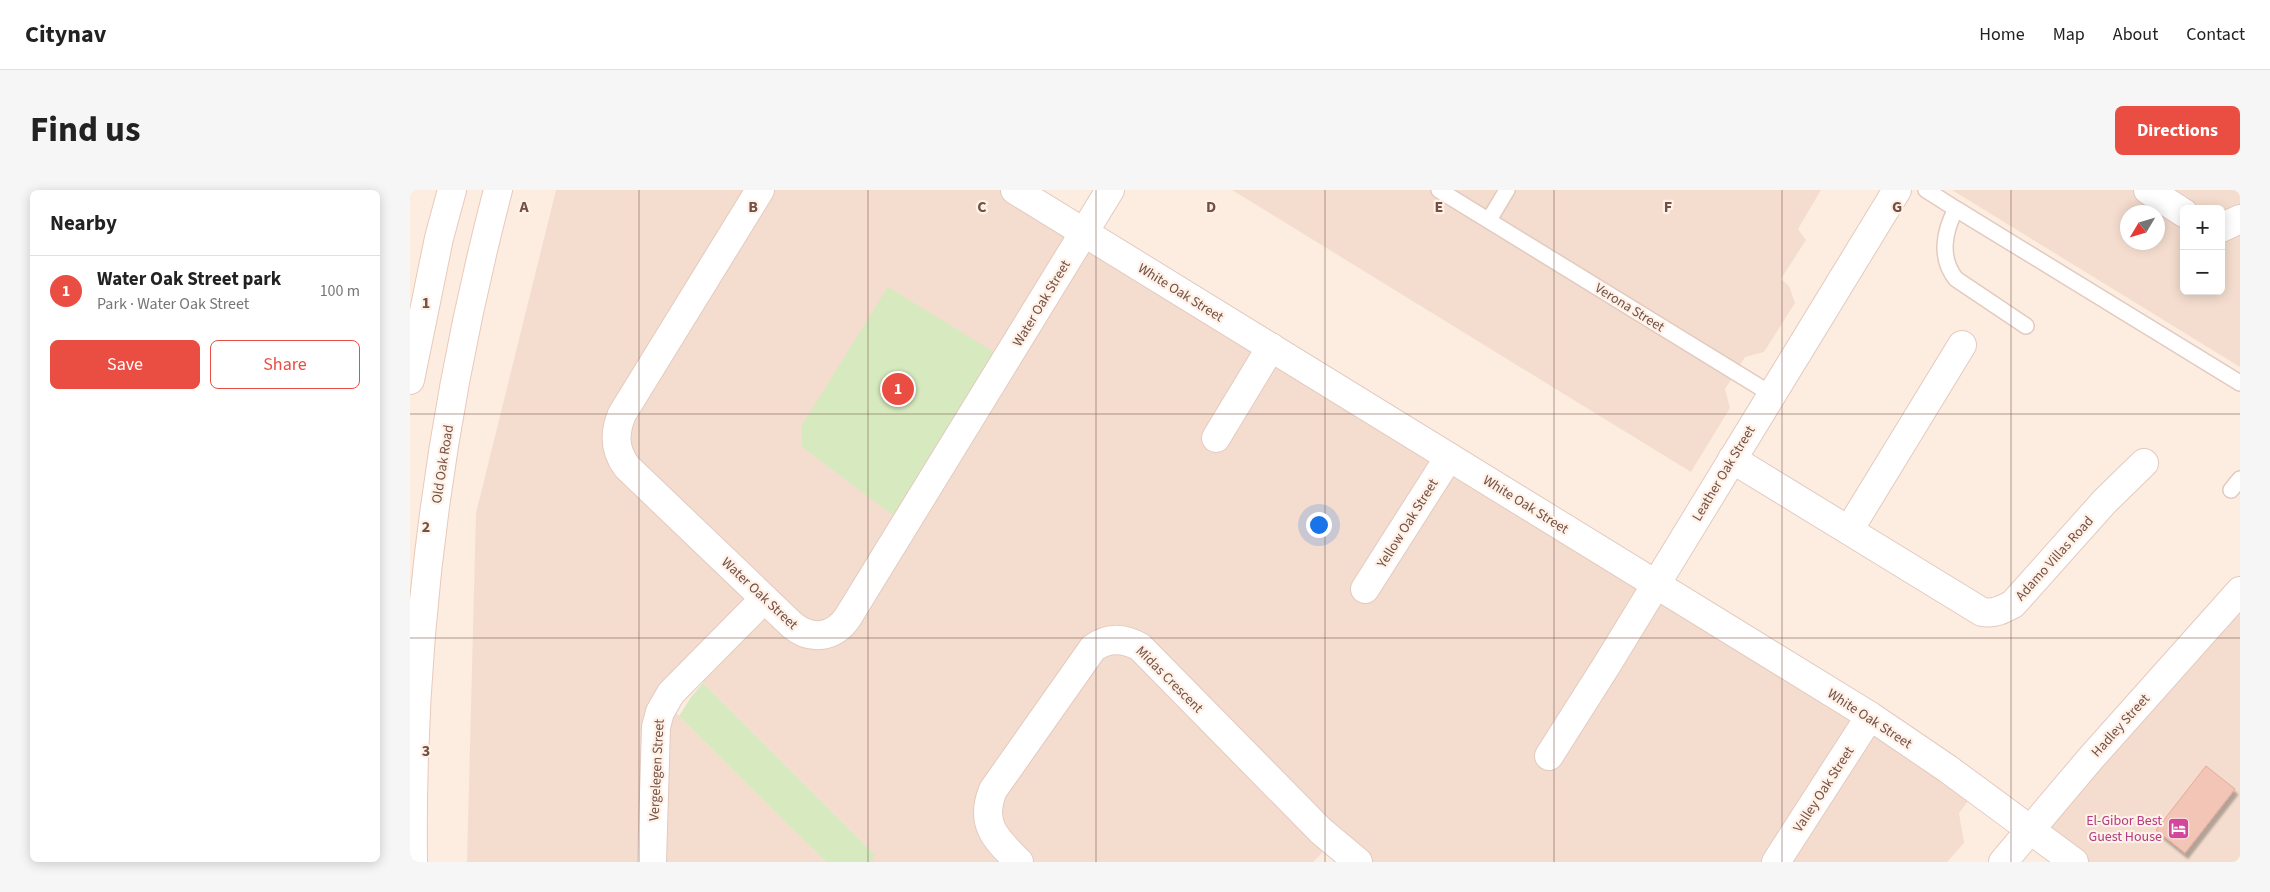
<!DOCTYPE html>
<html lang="en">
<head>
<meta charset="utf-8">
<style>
  :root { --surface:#fff; --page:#f6f6f6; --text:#222; --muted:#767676; --line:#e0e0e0; --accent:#ea4d42 }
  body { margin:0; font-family:"Source Sans 3",sans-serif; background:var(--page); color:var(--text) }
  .controls { position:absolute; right:15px; top:15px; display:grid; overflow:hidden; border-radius:8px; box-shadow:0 2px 12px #0003 }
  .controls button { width:45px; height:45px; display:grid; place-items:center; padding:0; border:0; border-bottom:1px solid var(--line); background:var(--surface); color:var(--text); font:25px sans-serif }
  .compass { position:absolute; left:1710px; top:15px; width:45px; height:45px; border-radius:50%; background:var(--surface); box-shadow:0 2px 12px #0003; rotate:232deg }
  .you { position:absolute; left:908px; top:334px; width:18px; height:18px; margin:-12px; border:4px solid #fff; border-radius:50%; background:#1a73e8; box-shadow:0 0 0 8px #1a73e833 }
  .badge { display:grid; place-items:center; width:32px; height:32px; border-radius:50%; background:var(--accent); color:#fff; font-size:16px; font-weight:700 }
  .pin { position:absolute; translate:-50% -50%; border:2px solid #fff; box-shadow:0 1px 5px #0006 }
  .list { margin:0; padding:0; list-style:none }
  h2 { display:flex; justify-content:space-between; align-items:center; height:65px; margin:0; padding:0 20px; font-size:21px }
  h2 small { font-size:16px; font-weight:400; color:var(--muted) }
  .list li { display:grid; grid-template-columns:32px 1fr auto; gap:15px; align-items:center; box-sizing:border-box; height:70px; padding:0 20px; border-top:1px solid var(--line) }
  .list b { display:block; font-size:19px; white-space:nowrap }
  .list p { margin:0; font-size:16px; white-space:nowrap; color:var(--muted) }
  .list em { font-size:16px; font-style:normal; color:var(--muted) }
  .actions { display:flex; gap:10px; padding:15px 20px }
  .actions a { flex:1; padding:11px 0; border:1px solid var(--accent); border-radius:8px; text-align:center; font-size:18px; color:var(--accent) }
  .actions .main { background:var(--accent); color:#fff }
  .map { position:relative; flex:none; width:1830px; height:672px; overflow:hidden; border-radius:8px }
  header { display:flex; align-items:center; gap:30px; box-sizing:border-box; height:70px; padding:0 25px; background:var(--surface); border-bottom:1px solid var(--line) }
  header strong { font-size:24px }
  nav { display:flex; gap:28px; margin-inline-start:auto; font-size:18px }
  .intro { display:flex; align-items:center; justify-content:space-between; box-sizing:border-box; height:120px; padding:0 30px }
  h1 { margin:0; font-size:35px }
  .button { padding:12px 22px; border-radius:8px; background:var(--accent); color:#fff; font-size:18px; font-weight:700 }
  main { display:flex; gap:30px; padding:0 30px }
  aside { flex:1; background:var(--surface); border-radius:8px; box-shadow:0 2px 12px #0003 }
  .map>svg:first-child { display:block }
</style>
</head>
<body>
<header>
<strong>Citynav</strong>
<nav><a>Home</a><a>Map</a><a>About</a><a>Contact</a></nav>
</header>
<div class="intro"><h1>Find us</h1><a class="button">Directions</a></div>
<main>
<aside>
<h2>Nearby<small></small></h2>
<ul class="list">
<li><span class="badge">1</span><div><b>Water Oak Street park</b><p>Park · Water Oak Street</p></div><em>100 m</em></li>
</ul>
<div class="actions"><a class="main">Save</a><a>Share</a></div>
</aside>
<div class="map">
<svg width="1830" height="672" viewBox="0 0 1830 672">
  <defs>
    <filter id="shadow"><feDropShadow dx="3" dy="5.5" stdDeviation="1" flood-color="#0004"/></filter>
  </defs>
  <rect width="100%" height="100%" fill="#fdede0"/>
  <!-- residential -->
  <g fill="#f4ddce" fill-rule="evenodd">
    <path d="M 146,0 L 610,0 L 1568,598 L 1549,623 L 1554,653 L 1537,672 L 949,672 L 924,651 L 903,672 L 465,672 L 461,668 L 464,664 L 293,493 L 284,481 L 256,513 L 416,672 L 57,672 L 66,323 ZM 594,169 L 494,333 L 392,257 Z"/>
    <polygon points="822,0 1411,0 1388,39 1396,50 1371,89 1379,96 1385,113 1354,162 1335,167 1326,182 1315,199 1320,218 1281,282"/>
    <path d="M 1542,0 L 1830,0 L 1830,177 ZM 1774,19 L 1811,19 L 1811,101 L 1774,101 ZM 1718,22 L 1748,22 L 1748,52 L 1718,52 Z"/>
    <polygon points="1830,404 1830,672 1667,672 1623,638"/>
  </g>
  <!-- green -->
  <g fill="#d7eabf">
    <polygon points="478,97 584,162 484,326 392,257 392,235"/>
    <polygon points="293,493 465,665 462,668 465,672 416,672 269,526 281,507"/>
  </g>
  <!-- building -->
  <polygon fill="#f2c5b7" stroke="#e5a997" filter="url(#shadow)" points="1796,576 1825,599 1775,663 1746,640"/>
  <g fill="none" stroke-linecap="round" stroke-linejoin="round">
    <defs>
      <g id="service">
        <polyline points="1029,0 1361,204"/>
        <polyline points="1516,0 1546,19"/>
        <polyline points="1079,30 1097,0"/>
        <path d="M 1616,136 L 1546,89 C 1529,68 1534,41 1546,19 L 1830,193"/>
        <polyline points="1821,300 1830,289"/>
      </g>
      <g id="minor">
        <path d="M 350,0 L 212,224 C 204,243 204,260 217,277 L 382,435 C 401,451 424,448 438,427 L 700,0"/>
        <polyline points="605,0 1460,526 1538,579 1664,672"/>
        <polyline points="1738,0 1774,23"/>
        <polyline points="1811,38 1830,29"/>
        <polyline points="806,248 861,157"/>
        <path d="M 1322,269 L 1572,422 C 1584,424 1592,420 1603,414 L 1695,311 L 1734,273"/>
        <polyline points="1439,340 1552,155"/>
        <polyline points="955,399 1039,267"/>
        <polyline points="1139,566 1198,473 1487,0"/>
        <polyline points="242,672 246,537 250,522 261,503 354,409"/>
        <path d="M 609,672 C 586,649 569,634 583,600 L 683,458 C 698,447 714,448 730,457 L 911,641 L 948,672"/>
        <polyline points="1366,672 1460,526"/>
        <polyline points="1593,672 1681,568 1830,401"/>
      </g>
      <g id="secondary">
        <polyline points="0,190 29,48 42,0"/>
        <path d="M 3,672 C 0,446 31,218 88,0"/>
      </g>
    </defs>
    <!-- service casing -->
    <use href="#service" stroke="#e3cabf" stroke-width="18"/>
    <!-- minor casing -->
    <use href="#minor" stroke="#e3cabf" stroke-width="30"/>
    <!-- secondary casing -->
    <use href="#secondary" stroke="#e8c9bc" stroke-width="30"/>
    <!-- service -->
    <use href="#service" stroke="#fff" stroke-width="15"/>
    <!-- minor -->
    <use href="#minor" stroke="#fff" stroke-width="28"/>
    <!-- secondary -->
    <use href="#secondary" stroke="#fff" stroke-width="28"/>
  </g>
  <!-- grid -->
  <path fill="none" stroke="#735047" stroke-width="1" stroke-opacity="0.55" d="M 229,0 L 229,672M 458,0 L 458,672M 686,0 L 686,672M 915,0 L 915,672M 1144,0 L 1144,672M 1372,0 L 1372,672M 1601,0 L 1601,672M 0,224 L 1830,224M 0,448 L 1830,448"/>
  <!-- icons -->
  <defs>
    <symbol id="hotel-square" viewBox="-11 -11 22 22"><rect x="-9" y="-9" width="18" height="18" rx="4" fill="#d1479c" stroke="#fff1e6"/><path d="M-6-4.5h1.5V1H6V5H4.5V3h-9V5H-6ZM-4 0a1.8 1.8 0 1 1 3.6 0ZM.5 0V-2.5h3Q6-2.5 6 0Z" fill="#fff"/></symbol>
  </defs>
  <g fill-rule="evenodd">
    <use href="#hotel-square" x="1756" y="626" width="25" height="25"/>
  </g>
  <g text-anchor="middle" stroke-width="4.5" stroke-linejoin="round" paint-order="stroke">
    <!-- street labels -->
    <g font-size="14" fill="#735047" stroke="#fff1e6">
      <text transform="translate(771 102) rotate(32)" y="5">White Oak Street</text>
      <text transform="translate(631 113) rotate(-59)" y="5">Water Oak Street</text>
      <text transform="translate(1220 117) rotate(32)" y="5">Verona Street</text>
      <text transform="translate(32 274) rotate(-81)" y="5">Old Oak Road</text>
      <text transform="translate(1313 283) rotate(-59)" y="5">Leather Oak Street</text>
      <text transform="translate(1116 314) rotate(32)" y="5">White Oak Street</text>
      <text transform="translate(997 333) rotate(-58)" y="5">Yellow Oak Street</text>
      <text transform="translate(1644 368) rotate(-48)" y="5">Adamo Villas Road</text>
      <text transform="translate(350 403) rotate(43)" y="5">Water Oak Street</text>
      <text transform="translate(760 489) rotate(45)" y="5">Midas Crescent</text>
      <text transform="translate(1460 528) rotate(33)" y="5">White Oak Street</text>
      <text transform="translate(1710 535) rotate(-48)" y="5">Hadley Street</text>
      <text transform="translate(246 580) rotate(-87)" y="5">Vergelegen Street</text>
      <text transform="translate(1413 599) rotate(-57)" y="5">Valley Oak Street</text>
    </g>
    <!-- hotel labels -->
    <g font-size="14" fill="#b23c85" stroke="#fff1e6" text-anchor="end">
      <text x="1752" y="635">El-Gibor Best<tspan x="1752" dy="16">Guest House</tspan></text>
    </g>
  </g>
  <g font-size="16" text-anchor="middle" font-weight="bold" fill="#735047" stroke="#fff1e6" stroke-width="4.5" stroke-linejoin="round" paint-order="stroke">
    <text x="114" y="22">A</text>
    <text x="343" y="22">B</text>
    <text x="572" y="22">C</text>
    <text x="801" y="22">D</text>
    <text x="1029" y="22">E</text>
    <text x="1258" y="22">F</text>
    <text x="1487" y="22">G</text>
    <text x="16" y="118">1</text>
    <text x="16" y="342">2</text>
    <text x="16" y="566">3</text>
  </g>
</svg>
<div class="controls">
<button>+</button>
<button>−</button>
</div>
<svg class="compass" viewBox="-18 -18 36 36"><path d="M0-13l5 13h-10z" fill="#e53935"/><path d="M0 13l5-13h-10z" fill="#767676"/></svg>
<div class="you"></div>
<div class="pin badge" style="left:488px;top:199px">1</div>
</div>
</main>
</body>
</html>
